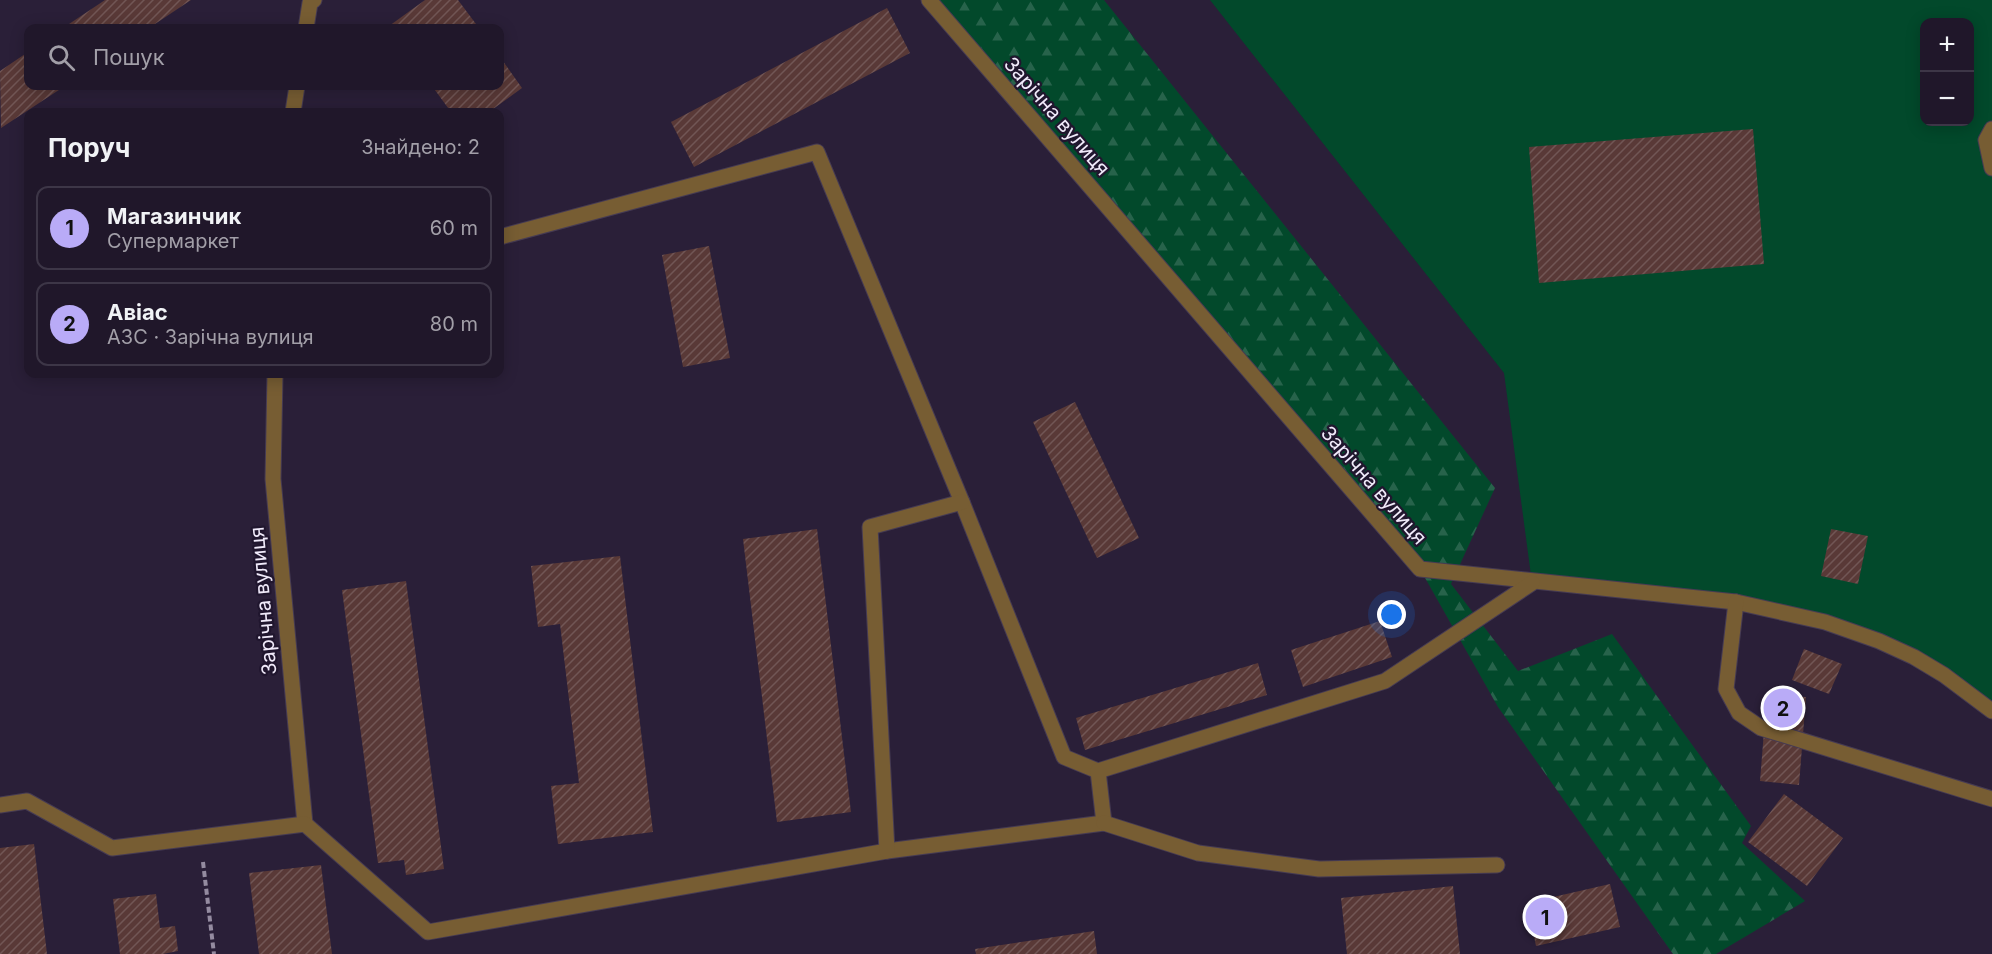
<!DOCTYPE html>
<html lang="uk">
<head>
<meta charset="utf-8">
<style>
  :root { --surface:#20172a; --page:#282032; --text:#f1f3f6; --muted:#a29fa8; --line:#3d3647; --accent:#b9abf7 }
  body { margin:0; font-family:Inter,sans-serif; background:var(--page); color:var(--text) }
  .controls { position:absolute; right:18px; top:18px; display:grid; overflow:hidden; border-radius:12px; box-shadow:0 3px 15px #0003 }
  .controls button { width:54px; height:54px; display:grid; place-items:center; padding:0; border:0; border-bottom:2px solid var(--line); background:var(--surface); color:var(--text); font:30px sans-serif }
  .you { position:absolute; left:1392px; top:615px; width:21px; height:21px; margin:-15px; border:4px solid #fff; border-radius:50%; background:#1a73e8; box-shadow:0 0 0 9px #1a73e833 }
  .badge { display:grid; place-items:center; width:39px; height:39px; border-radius:50%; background:var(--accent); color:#111; font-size:20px; font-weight:700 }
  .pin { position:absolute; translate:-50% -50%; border:3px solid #fff; box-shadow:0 2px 6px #0006 }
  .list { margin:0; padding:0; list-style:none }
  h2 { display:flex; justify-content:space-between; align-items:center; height:78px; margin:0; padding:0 24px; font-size:26px }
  h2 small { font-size:20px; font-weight:400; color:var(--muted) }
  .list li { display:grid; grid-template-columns:39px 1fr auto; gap:18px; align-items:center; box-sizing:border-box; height:84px; margin:0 12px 12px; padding:0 12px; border:2px solid var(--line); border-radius:12px }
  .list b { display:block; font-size:22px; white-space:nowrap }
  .list p { margin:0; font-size:20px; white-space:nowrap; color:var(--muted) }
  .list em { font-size:20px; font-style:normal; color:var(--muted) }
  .icon { flex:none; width:33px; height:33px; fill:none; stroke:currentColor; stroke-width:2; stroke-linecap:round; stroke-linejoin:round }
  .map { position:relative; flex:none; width:1992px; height:954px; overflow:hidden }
  .search { position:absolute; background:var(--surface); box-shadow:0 3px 15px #0003; left:24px; top:24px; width:480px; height:66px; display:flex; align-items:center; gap:15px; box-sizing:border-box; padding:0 21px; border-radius:12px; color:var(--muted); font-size:22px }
  .panel { position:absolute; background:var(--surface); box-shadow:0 3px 15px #0003; left:24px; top:108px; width:480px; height:270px; border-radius:12px }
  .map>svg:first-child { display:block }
</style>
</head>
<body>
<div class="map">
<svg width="1992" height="954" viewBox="0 0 1992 954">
  <defs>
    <pattern id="forest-firs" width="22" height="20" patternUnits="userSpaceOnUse" patternTransform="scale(1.5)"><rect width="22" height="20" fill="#02492b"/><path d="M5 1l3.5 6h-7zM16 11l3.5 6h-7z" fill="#27634b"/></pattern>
    <pattern id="building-hatch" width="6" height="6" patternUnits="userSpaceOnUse" patternTransform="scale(1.5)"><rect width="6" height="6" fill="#593937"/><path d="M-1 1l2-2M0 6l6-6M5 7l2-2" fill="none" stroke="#715655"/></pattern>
  </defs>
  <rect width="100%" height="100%" fill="#2a1f38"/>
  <!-- grass -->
  <path fill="#02492b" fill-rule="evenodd" d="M 1210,0 L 1992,0 L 1992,711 L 1914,657 L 1783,612 L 1532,583 L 1504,373 ZM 1924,22 L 1970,22 L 1970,122 L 1924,122 Z"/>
  <!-- forest -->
  <polygon fill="url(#forest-firs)" points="929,0 1104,0 1495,488 1451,584 1518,671 1612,634 1751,826 1742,843 1805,901 1716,954 1673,954 1498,707 1420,569"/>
  <!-- building -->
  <g fill="url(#building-hatch)">
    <polygon points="105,0 191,0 149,28 63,28"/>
    <polygon points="425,0 458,0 479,28 390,28 389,26"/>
    <polygon points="887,8 910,53 694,167 671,122"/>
    <polygon points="28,52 28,86 65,86 1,128 0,71"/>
    <polygon points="500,57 522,88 489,112 451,112 432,86 500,86"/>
    <polygon points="1753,129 1764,264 1539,283 1529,147"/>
    <polygon points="709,246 730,358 683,367 662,255"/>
    <polygon points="1075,402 1139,538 1097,558 1033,422"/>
    <polygon points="817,529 851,812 777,822 743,539"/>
    <polygon points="1831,529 1868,536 1858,584 1821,576"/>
    <polygon points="620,556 653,832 558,844 551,786 579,783 560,624 538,627 531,566"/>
    <polygon points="406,581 444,869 406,875 404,860 378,863 342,590"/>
    <polygon points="1380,621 1392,657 1303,687 1291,650"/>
    <polygon points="1804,649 1842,664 1829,694 1792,680"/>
    <polygon points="1258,663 1267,695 1085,750 1076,718"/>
    <polygon points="1767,694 1806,697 1799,785 1760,781"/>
    <polygon points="1784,794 1843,838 1807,886 1748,842"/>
    <polygon points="34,844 47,954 0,954 0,848"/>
    <polygon points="321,865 332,954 259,954 249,873"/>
    <polygon points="1610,884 1620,927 1536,946 1527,903"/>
    <polygon points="1453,886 1460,954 1347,954 1341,898"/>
    <polygon points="156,894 160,928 175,926 178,951 163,954 120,954 113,899"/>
    <polygon points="1094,931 1097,954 976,954 975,949"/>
  </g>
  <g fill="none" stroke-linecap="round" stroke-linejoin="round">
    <defs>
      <g id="minor">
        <polyline points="929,0 1420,569 1736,602 1825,622 1879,641 1914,657 1944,675 1992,711"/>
        <polyline points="306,28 310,3 314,0"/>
        <polyline points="293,112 297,86"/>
        <polyline points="1992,129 1986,140 1992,168"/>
        <polyline points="500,237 817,152 962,502 1064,757 1098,771"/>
        <polyline points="275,374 273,479 305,824"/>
        <polyline points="1736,602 1726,689 1739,713 1761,728 1992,799"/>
        <polyline points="0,805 27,801 112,848 305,824 428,932 887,851 1104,823 1098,771 1385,681 1532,583"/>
        <polyline points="1104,823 1198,853 1319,869 1497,865"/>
        <polyline points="887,851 870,527 962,502"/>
      </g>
    </defs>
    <!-- minor casing -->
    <use href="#minor" stroke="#463b53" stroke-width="17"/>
    <!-- path -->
    <polyline stroke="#948ba0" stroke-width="4" stroke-dasharray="6 3" stroke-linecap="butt" points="203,862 214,954"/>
    <!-- minor -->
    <use href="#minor" stroke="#775d33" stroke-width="15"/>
  </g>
  <g text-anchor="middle" stroke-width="4.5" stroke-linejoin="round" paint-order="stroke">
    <!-- street labels -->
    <g font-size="20" fill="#f0eafa" stroke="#20162e">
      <text transform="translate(1057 116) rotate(49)" y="7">Зарічна вулиця</text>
      <text transform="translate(1374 485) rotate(49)" y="7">Зарічна вулиця</text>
      <text transform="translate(263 601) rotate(-95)" y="7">Зарічна вулиця</text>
    </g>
  </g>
</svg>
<div class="controls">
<button>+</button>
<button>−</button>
</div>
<div class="you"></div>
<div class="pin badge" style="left:1545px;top:917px">1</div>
<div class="pin badge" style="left:1783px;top:708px">2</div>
<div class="search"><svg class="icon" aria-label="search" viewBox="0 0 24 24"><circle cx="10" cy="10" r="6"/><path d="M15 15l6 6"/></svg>Пошук</div>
<section class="panel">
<h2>Поруч<small>Знайдено: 2</small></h2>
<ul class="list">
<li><span class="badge">1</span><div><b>Магазинчик</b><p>Супермаркет</p></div><em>60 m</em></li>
<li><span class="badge">2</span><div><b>Авіас</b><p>АЗС · Зарічна вулиця</p></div><em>80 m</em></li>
</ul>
</section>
</div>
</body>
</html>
